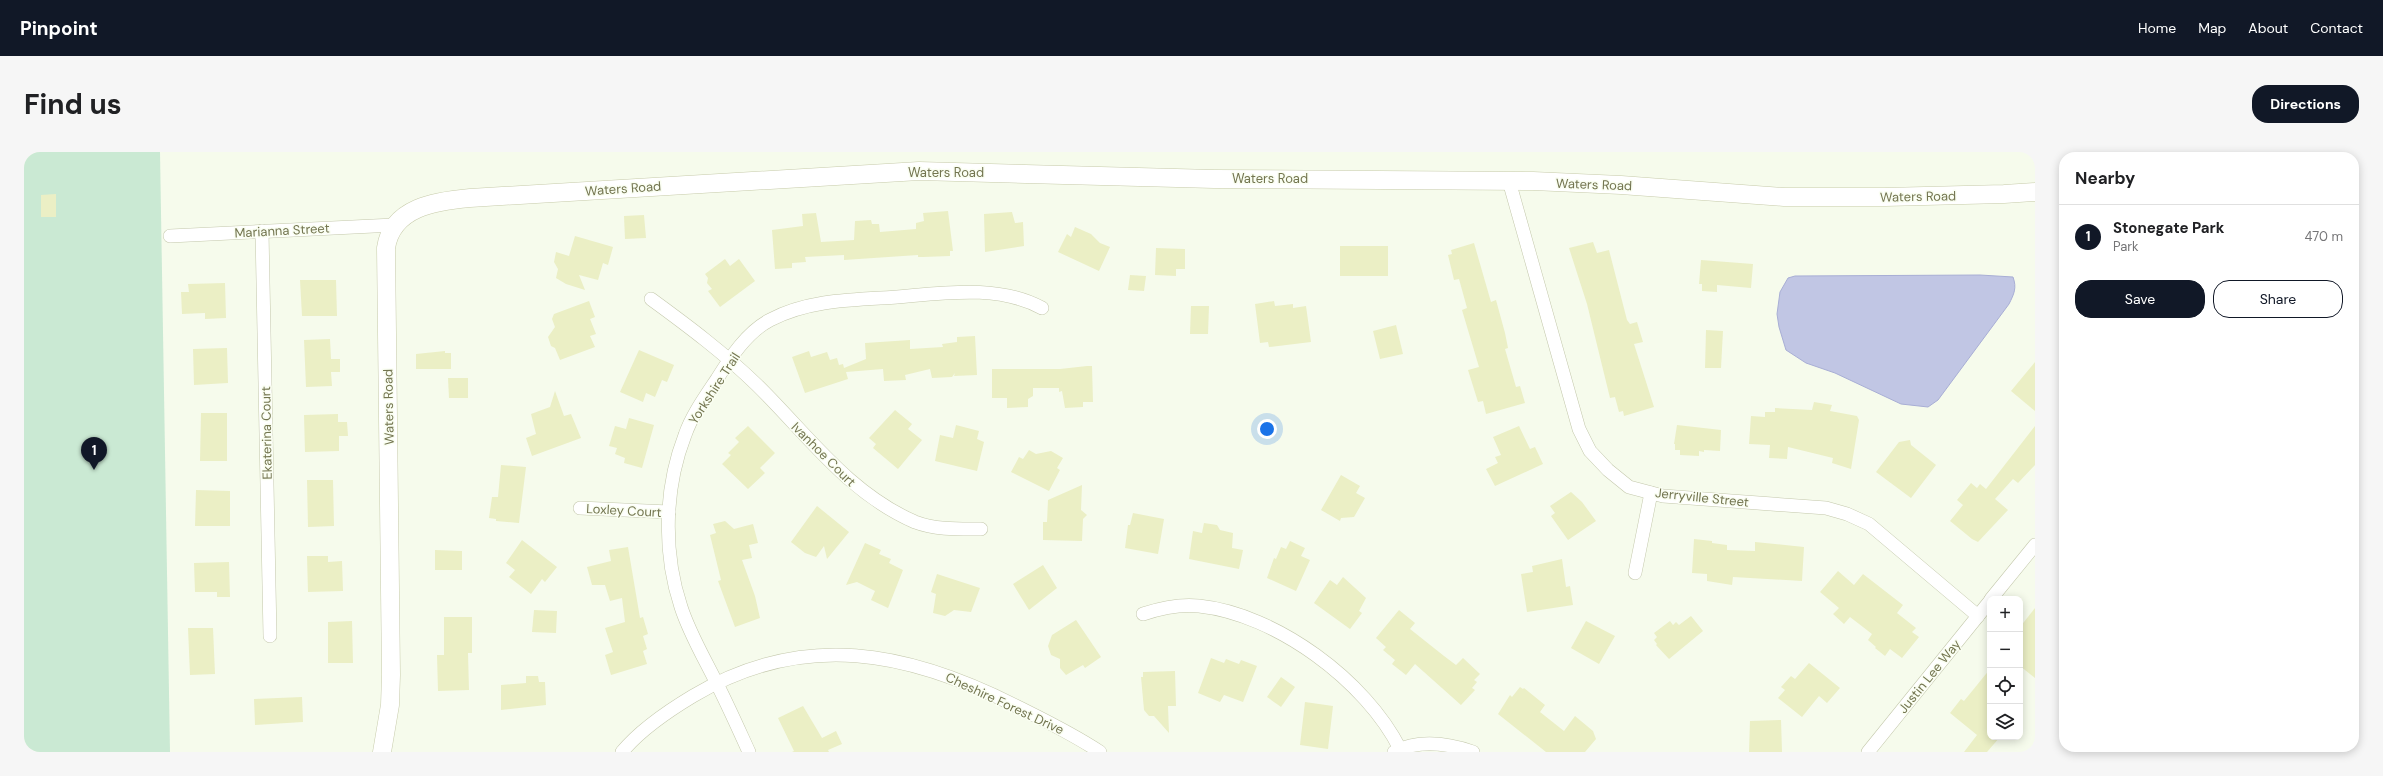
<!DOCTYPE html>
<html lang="en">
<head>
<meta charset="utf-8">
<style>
  :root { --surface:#fff; --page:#f6f6f6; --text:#202124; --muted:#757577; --line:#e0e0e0; --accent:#111827 }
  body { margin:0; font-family:"DM Sans",sans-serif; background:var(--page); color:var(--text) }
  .controls { position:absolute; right:12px; bottom:12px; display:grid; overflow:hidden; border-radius:8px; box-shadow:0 2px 10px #0003 }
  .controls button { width:36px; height:36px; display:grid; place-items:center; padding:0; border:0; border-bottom:1px solid var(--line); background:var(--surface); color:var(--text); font:20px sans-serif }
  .you { position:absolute; left:1243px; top:277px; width:14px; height:14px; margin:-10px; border:3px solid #fff; border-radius:50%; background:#1a73e8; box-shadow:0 0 0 6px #1a73e833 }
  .badge { display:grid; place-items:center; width:26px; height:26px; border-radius:50%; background:var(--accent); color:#fff; font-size:13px; font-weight:700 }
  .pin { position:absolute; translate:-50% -33px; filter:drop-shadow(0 1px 2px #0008) }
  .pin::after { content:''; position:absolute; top:21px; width:14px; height:12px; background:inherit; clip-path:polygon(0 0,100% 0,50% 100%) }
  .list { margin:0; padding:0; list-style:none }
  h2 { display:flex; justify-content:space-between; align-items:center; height:52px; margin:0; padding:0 16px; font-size:17px }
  h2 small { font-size:13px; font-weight:400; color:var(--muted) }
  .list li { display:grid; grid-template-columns:26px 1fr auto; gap:12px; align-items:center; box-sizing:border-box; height:64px; padding:0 16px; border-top:1px solid var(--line) }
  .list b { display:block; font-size:15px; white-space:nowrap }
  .list p { margin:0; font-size:13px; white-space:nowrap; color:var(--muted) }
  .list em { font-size:13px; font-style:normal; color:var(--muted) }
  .actions { display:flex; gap:8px; padding:12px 16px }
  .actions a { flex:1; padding:9px 0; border:1px solid var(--accent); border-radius:16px; text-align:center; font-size:14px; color:var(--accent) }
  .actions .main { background:var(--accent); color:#fff }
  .icon { flex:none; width:22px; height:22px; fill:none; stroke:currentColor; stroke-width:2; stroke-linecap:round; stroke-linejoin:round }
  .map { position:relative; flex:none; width:2011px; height:600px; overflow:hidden; border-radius:16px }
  header { display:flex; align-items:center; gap:24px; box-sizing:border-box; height:56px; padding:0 20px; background:var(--accent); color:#fff }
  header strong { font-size:19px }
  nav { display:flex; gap:22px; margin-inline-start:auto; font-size:14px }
  .intro { display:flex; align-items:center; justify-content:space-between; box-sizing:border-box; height:96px; padding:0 24px }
  h1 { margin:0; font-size:28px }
  .button { padding:10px 18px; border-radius:16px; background:var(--accent); color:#fff; font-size:14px; font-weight:700 }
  main { display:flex; gap:24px; padding:0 24px }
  aside { flex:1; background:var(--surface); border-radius:16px; box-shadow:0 2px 10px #0003 }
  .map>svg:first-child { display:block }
</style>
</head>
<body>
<header>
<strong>Pinpoint</strong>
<nav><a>Home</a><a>Map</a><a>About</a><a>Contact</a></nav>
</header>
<div class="intro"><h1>Find us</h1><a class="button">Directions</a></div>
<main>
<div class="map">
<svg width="2011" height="600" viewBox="0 0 2011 600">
  <rect width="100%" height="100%" fill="#f6fbec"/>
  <!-- green -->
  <polygon fill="#cae9d3" points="0,0 136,0 146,600 0,600"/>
  <!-- water -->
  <path fill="#c1c6e4" stroke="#a8aed5" d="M 1956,123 L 1989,125 C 1993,136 1990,142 1985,152 L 1914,248 L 1904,255 L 1877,252 L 1811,221 L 1782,211 L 1762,198 L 1755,175 L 1753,162 L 1756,140 L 1764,126 L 1771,124 Z"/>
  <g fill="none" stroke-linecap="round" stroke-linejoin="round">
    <!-- stream -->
    <polyline stroke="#a8aed5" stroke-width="5" points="2009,600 2011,598"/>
  </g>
  <!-- building -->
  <g fill="#ebefc5">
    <polygon points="32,42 32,65 17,65 17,43"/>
    <polygon points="924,59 929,99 926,99 926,104 899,105 894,105 894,103 820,108 820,103 781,105 782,110 768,111 768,116 751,117 748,78 779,74 778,62 792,61 797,90 830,88 831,69 847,68 848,72 855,72 856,80 892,77 892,71 900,69 899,61"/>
    <polygon points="988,60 991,71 999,70 1000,94 961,100 960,62"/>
    <polygon points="620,63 622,86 601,87 600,64"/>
    <polygon points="1051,75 1067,82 1076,91 1086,95 1075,119 1034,100 1043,82 1047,85"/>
    <polygon points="551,84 589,95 584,113 579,111 574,128 555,123 561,138 542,132 532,126 534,117 530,110 532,100 545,104"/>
    <polygon points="1569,90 1573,101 1585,98 1603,168 1606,172 1613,170 1619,190 1610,192 1630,255 1600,264 1599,259 1595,260 1591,245 1586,246 1563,152 1545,96"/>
    <polygon points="1450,91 1467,150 1472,148 1481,181 1484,196 1481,197 1492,235 1496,234 1501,251 1462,262 1459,249 1454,250 1444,218 1455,215 1438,158 1443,156 1435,127 1430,128 1424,103 1428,102 1427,98"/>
    <rect x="1316" y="94" width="48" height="30"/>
    <polygon points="1132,96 1161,97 1161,117 1152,117 1152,124 1131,123"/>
    <polygon points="701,107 706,114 715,107 731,129 696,155 684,139 688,137 683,131 684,126 681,122"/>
    <polygon points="1677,108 1729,112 1727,136 1693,133 1693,140 1678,139 1678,132 1675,132"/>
    <polygon points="1106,123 1122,124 1120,139 1104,138"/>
    <polygon points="276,128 312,128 313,164 278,164"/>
    <polygon points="201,131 202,166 181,167 181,161 158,162 157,140 165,140 164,132"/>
    <polygon points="565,149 571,165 566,167 572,182 566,184 571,195 536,208 531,196 527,194 524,185 531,175 528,167 530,162"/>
    <polygon points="1250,149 1251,154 1269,152 1269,156 1282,154 1287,190 1245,195 1244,190 1236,191 1231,152"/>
    <polygon points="1167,154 1185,154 1184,182 1166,182"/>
    <polygon points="1372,173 1379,202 1356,207 1349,179"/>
    <polygon points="1682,178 1699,179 1697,216 1681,216"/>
    <polygon points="951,184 953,223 930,224 931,221 928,225 908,226 906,217 881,223 882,228 860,229 859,217 822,220 824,227 781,241 768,205 785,199 787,205 803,200 806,208 813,206 815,213 819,212 820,216 842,207 841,191 886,188 886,197 919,195 918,192 933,190 933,185"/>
    <polygon points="306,187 307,207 316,207 316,220 307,220 308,234 282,235 280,188"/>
    <polygon points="203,196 204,231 170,233 169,197"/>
    <polygon points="615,198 650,213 643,230 638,228 631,245 622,241 619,250 596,240"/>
    <polygon points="421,199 421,201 427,201 427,217 392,217 392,202"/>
    <polygon points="2011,210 2011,259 1987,239"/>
    <polygon points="1063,214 1068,214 1069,250 1059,250 1059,255 1041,256 1038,239 1035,240 1035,236 1009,236 1009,244 1004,247 1004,255 983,256 983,246 968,246 968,217 1036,217"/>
    <polygon points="424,226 444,226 444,246 425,246"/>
    <polygon points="531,239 540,264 547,262 557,286 508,304 502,286 512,282 507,262 526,255"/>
    <polygon points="1790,250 1808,253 1806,259 1833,264 1835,268 1827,317 1808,311 1809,306 1764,295 1763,307 1745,306 1746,293 1725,292 1727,264 1741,265 1741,260 1751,260 1751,256 1788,258"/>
    <polygon points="871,258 888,272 884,277 898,288 874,317 849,296 852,292 845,286"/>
    <polygon points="177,261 203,261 203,309 176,309"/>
    <polygon points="314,262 314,270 323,270 324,284 315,284 315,299 281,300 280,263"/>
    <polygon points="605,266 630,273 618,316 600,311 601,306 591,302 593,296 585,294 591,274 602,277"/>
    <polygon points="932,273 955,279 953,287 960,290 953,319 911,309 916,283 929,286"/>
    <polygon points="1653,273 1697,278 1696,299 1680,298 1680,300 1675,299 1675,304 1656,303 1656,298 1651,298 1651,292 1650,292"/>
    <polygon points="724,274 751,301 736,316 741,321 724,337 698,312 707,303 704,301 715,290 711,286"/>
    <polygon points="1495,274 1506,297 1511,295 1519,312 1471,334 1462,317 1474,311 1471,305 1477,303 1469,285"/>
    <polygon points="2011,274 2011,313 1994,331 1989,327 1971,347 1984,358 1954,390 1948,387 1926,369 1939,353 1933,348 1947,331 1953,336 1956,332 1962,337"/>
    <polygon points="1886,288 1887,293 1912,313 1887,346 1852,320 1875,290"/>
    <polygon points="1005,298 1012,302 1027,299 1039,306 1033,316 1036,318 1025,339 987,320 995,305 999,307"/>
    <polygon points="477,313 502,315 495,371 472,369 472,367 465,366 468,345 474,345"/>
    <polygon points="1317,323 1336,334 1332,341 1341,346 1330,365 1317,366 1316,369 1297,358"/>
    <polygon points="283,328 309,328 310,374 284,375"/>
    <polygon points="1058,333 1057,358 1063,363 1059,367 1058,389 1019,388 1019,370 1023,370 1024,348"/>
    <polygon points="172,338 206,339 206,374 171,374"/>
    <polygon points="1547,340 1558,350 1572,369 1544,388 1527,364 1531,361 1526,354"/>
    <polygon points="793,354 825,380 803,407 800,394 792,405 781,401 767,390"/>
    <polygon points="1109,361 1140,367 1134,402 1101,396 1104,373 1106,373"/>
    <polygon points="701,369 710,377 729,372 734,391 725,393 728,406 718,408 731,444 736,466 711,475 694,429 697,428 686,383 692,381 689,372"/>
    <polygon points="1180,371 1193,373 1196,378 1209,381 1208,396 1219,398 1215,417 1165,407 1169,379 1178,381"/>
    <polygon points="1670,387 1688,389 1688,391 1703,393 1703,398 1731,399 1731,390 1780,395 1778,429 1709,425 1708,433 1683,429 1683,422 1668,421"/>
    <polygon points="498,388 533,415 521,430 518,427 507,442 485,425 491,418 482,411"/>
    <polygon points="1266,389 1281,396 1277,404 1286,408 1272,439 1243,426 1250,406 1252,407 1257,395 1262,397"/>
    <polygon points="841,391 857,398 855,402 867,407 865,411 879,418 864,456 847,448 851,439 833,430 822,433"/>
    <polygon points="604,395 616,466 619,465 624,482 619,484 623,497 619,499 623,512 587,523 581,503 589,500 581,476 601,470 598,446 586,449 581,433 568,433 563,415 587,409 585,398"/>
    <polygon points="411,398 438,399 438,418 411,418"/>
    <polygon points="283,404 304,404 304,410 318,409 319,439 284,440"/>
    <polygon points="1538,407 1542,435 1546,434 1549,453 1503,460 1497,422 1509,420 1508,414"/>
    <polygon points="205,410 206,445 193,445 193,440 171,440 170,411"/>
    <polygon points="1019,413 1033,436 1005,458 989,432"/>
    <polygon points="1814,419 1830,433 1839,422 1879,453 1873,461 1892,476 1888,480 1895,485 1878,506 1866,497 1861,504 1851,496 1852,495 1844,488 1848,482 1826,465 1820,472 1809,462 1815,456 1796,440"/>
    <polygon points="913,422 956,436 947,460 930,458 921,464 909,461 912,442 907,440"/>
    <polygon points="1319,425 1342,446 1335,459 1338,461 1326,477 1290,451 1306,428 1313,433"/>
    <polygon points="2011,456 2011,526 1996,514 1996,475"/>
    <polygon points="510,458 533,459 532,481 508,480"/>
    <polygon points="1375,458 1391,471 1386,477 1420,504 1432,513 1439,506 1456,522 1450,528 1453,530 1448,536 1451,538 1437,553 1391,512 1382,523 1368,512 1371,508 1359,498 1362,495 1352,486"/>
    <polygon points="1667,464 1679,479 1645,507 1632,493 1633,492 1630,488 1633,485 1630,481 1646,469 1649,473 1652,470 1655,473"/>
    <polygon points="420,465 448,465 448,501 444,501 445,538 414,539 413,503 420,503"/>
    <polygon points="1052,468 1077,505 1061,516 1059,513 1042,523 1036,516 1036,507 1027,503 1024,494 1028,483"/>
    <polygon points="328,469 329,511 304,511 304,470"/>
    <polygon points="1562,469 1591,484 1575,512 1547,496"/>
    <polygon points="164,476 189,476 191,522 166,523"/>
    <polygon points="1187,506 1200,511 1202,507 1215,512 1217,508 1233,514 1219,550 1200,543 1196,550 1174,541"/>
    <polygon points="1785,511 1816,536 1803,551 1795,544 1778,565 1754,546 1761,538 1757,535 1767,524 1771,527"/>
    <polygon points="1966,517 1966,585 1976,585 1963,600 1940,600 1953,583 1926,561 1937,547 1940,549"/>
    <polygon points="1151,519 1152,554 1144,554 1145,581 1130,564 1125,564 1120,558 1117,525 1119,525 1119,520"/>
    <polygon points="502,524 514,524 515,530 521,530 522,553 477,558 477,533 502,531"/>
    <polygon points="1257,525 1271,535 1257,555 1243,545"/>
    <polygon points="1496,535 1499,537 1500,536 1521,553 1516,560 1540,579 1551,564 1569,579 1572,587 1561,600 1522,600 1474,562 1486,543 1488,545"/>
    <polygon points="278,545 279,570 231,573 230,547"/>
    <polygon points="1281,550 1309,554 1304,597 1276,593"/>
    <polygon points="779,554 798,586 812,579 818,592 804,598 805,600 768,600 770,599 754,566"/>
    <polygon points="1757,568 1758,600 1725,600 1726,569"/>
  </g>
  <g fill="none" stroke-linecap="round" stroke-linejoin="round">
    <defs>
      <g id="street">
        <polyline points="1485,29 1555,277 1566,299 1584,318 1605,335 1639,344 1802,356 1823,362 1845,372 1954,464"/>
        <polyline points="238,79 246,484"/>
        <polyline points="146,84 370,73"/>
        <path d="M 627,147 C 664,174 700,201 733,233 C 783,282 824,341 891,370 C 912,378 936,377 957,377"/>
        <polyline points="556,356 645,360"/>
        <polyline points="1611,421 1627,341"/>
        <polyline points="1967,447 2011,393"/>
        <path d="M 1119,462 C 1137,456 1156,452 1175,454 C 1252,462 1342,529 1376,597"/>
        <path d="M 598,600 C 617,577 644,559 669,544 C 780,478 884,499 994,555 C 1022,569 1049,582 1076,600"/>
        <path d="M 725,600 C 714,576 703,551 691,528 C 679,504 665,480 657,455 C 639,401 640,337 661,283 C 668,263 681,245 693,227 C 706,206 723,180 746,168 C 780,150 819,148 857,146 C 910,143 970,130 1018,156"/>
        <path d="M 1370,600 C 1395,587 1423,591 1449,600"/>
        <polyline points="1844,600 1966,449"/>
      </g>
      <path id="secondary" d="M 358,600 L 366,553 L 367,523 L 362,96 C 368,55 412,49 446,46 L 895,19 L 1190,27 L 1509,29 L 1597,33 L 1760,45 L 1861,45 L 1980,42 L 2011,40"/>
    </defs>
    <!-- street casing -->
    <use href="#street" stroke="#c4c8ac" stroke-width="14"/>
    <!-- secondary casing -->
    <use href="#secondary" stroke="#c7cbaa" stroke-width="19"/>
    <!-- street -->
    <use href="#street" stroke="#fff" stroke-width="13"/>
    <!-- secondary -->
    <use href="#secondary" stroke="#fff" stroke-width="18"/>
  </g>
  <g text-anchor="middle" stroke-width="3" stroke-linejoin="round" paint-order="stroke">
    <!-- street labels -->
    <g font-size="13" fill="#737550" stroke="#fafef2">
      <text x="922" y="25">Waters Road</text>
      <text x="1246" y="31">Waters Road</text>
      <text transform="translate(1570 32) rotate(2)" y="5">Waters Road</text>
      <text transform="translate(599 36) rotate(-4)" y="5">Waters Road</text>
      <text transform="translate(1894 44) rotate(-1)" y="5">Waters Road</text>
      <text transform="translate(258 78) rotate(-3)" y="5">Marianna Street</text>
      <text transform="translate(690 236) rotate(-57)" y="5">Yorkshire Trail</text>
      <text transform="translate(364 255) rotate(-91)" y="5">Waters Road</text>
      <text transform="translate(242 281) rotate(-91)" y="5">Ekaterina Court</text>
      <text transform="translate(800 302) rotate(45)" y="5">Ivanhoe Court</text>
      <text transform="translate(1678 345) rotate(6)" y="5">Jerryville Street</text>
      <text transform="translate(600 358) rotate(3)" y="5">Loxley Court</text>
      <text transform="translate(1905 524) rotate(-51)" y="5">Justin Lee Way</text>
      <text transform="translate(981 551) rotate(25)" y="5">Cheshire Forest Drive</text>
    </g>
  </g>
</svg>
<div class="controls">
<button>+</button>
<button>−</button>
<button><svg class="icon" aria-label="locate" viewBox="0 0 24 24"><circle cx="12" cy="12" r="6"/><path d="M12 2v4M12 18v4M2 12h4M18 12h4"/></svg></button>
<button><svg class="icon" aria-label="layers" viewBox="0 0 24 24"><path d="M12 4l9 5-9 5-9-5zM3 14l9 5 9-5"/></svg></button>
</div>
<div class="you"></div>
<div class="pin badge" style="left:70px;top:318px">1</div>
</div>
<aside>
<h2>Nearby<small></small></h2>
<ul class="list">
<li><span class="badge">1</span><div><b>Stonegate Park</b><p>Park</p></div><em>470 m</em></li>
</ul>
<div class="actions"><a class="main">Save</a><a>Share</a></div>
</aside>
</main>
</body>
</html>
